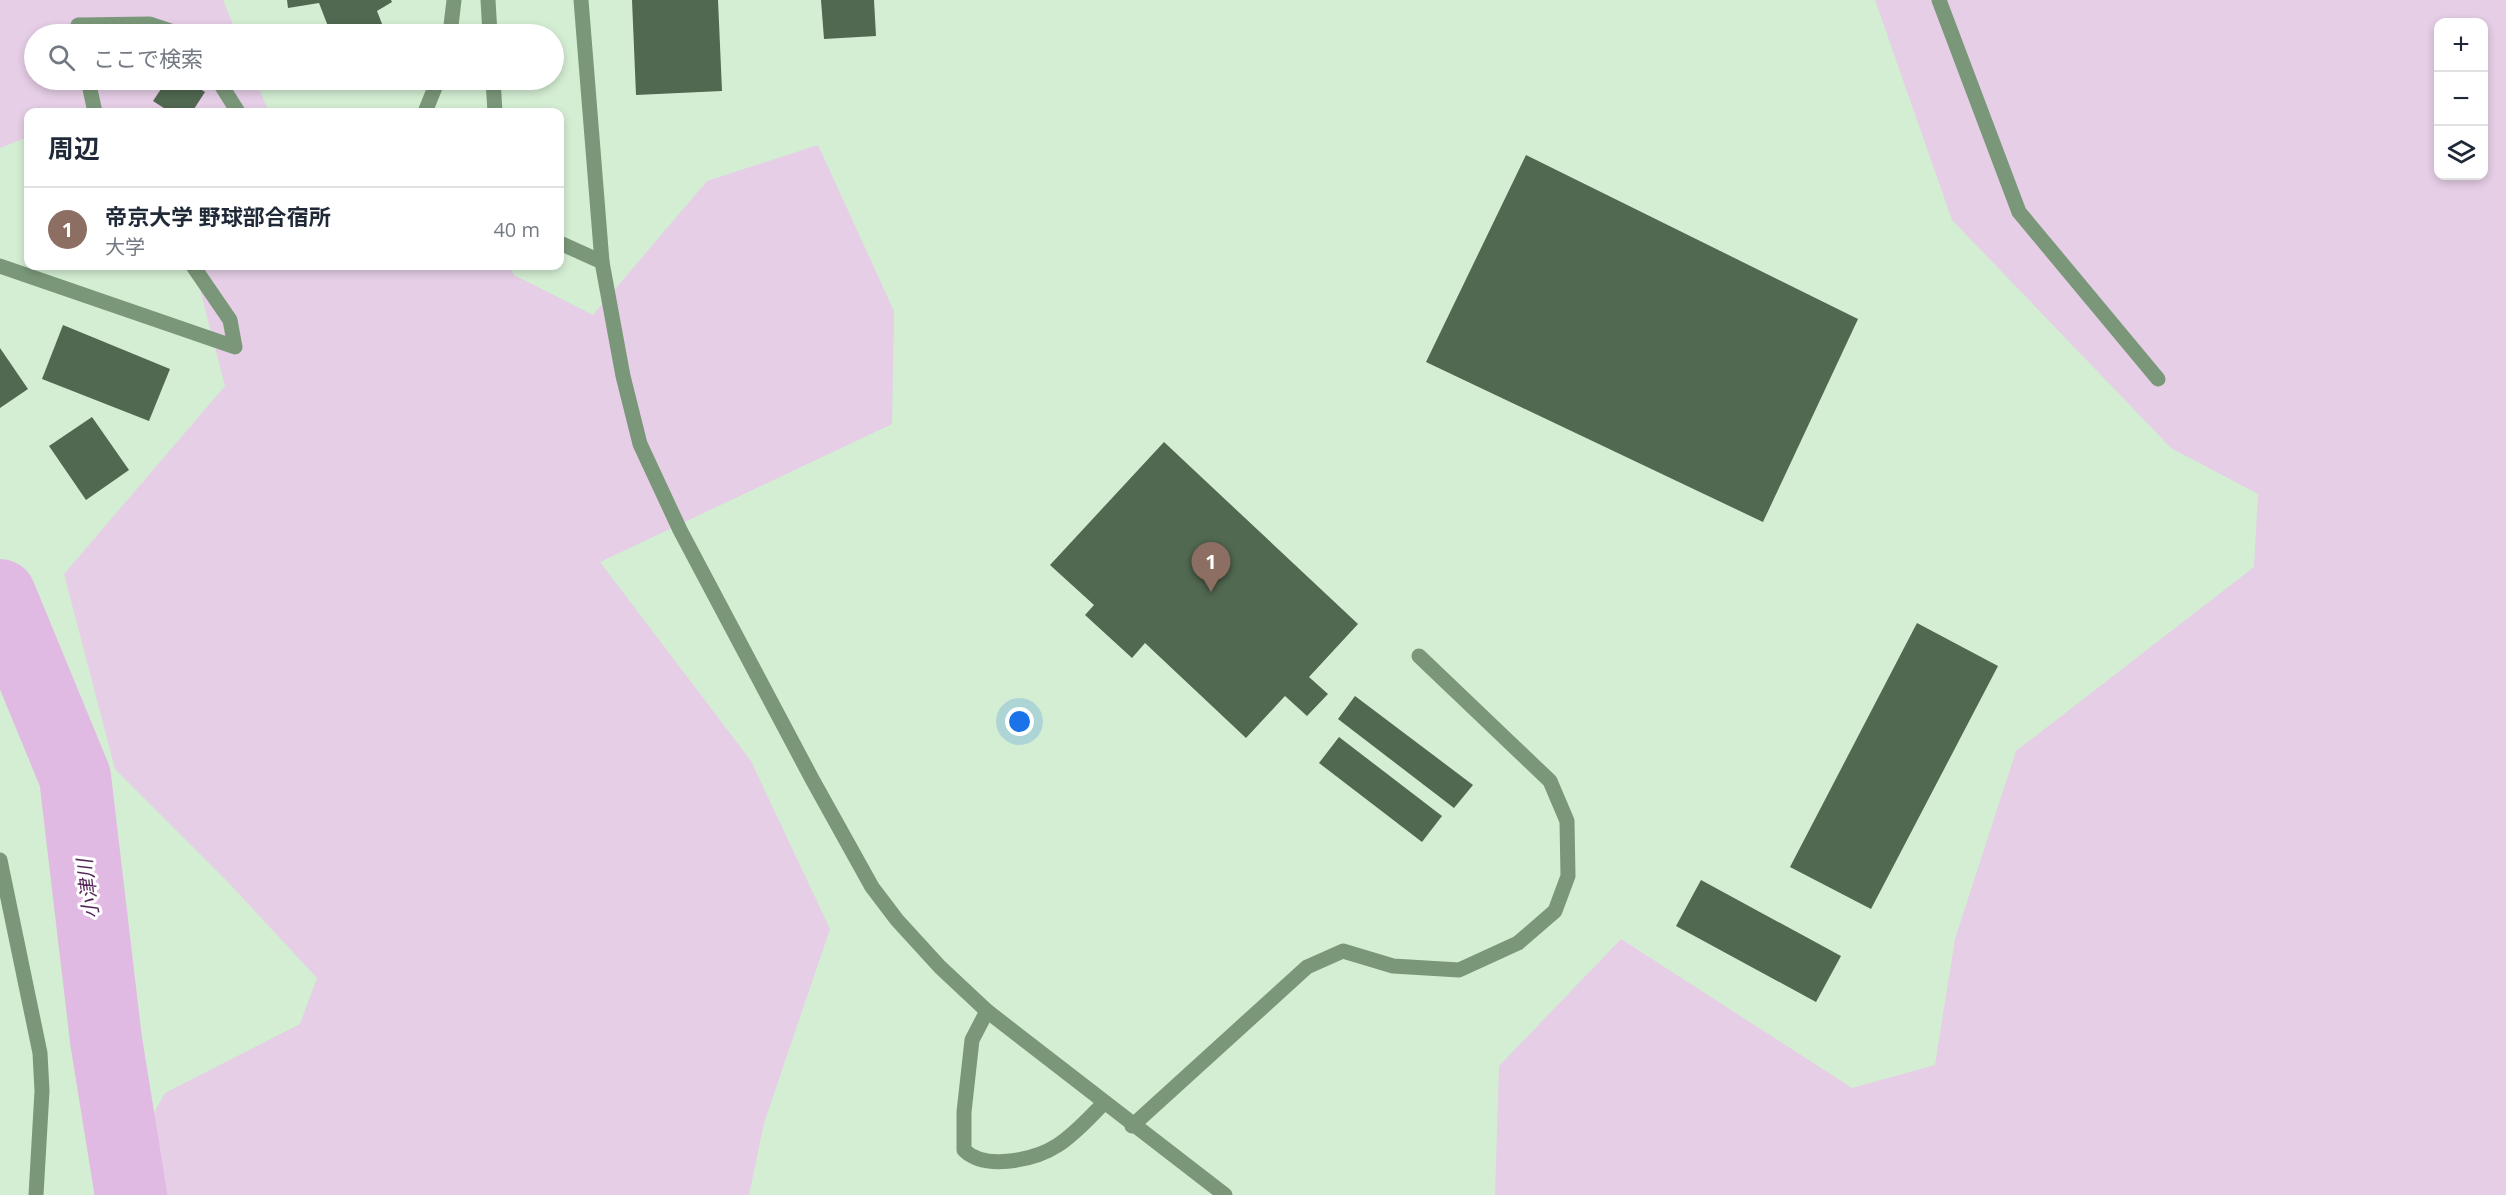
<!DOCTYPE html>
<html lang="ja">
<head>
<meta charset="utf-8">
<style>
  :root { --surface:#fff; --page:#f2f2f3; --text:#1f2937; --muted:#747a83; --line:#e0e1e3; --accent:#93339b }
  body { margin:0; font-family:"Open Sans","Noto Sans JP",sans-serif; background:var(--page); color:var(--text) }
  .controls { position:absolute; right:18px; top:18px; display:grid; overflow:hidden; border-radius:12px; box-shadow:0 3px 9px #0003 }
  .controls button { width:54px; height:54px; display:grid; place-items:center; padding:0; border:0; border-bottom:2px solid var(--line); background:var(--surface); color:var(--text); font:30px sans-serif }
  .you { position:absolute; left:1020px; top:722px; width:21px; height:21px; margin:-15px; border:4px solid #fff; border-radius:50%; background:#1a73e8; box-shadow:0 0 0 9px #1a73e833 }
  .badge { display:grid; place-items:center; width:39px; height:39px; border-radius:50%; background:var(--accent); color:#fff; font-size:20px; font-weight:700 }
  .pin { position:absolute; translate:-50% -50px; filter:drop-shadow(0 2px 3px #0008) }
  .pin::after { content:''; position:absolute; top:32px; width:21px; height:18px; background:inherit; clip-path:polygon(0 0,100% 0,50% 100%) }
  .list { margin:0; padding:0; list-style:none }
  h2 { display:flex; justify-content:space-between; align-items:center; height:78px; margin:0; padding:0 24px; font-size:26px }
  h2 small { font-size:20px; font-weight:400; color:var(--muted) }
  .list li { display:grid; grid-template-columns:39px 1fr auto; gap:18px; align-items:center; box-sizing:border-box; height:84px; padding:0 24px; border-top:2px solid var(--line) }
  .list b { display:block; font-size:22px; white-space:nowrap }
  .list p { margin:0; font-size:20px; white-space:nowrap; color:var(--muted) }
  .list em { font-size:20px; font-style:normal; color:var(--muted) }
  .icon { flex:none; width:33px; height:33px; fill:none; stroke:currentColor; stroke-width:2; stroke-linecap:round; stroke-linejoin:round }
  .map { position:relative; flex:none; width:2506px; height:1195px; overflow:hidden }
  .search { position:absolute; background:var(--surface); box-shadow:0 3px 9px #0003; left:24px; top:24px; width:540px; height:66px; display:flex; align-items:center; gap:15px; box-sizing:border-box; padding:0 21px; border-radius:33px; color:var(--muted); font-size:22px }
  .panel { position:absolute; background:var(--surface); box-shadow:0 3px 9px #0003; left:24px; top:108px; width:540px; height:162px; border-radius:12px }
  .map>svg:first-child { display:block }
</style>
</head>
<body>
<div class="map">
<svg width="2506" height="1195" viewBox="0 0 2506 1195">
  <rect width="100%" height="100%" fill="#d4eed3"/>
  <!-- green -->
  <g fill="#e5cee6" fill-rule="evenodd">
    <polygon points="0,0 223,0 237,34 34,34 34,80 255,80 269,112 28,112 28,137 0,148"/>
    <path d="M 1875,0 L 2506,0 L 2506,1195 L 1495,1195 L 1499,1066 L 1621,939 L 1852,1088 L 1935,1065 L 1955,939 L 2016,751 L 2254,567 L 2258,494 L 2171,448 L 1952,220 ZM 2438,22 L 2484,22 L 2484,176 L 2438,176 Z"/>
    <polygon points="818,145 894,311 892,424 600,562 751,761 830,929 764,1123 749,1195 163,1195 158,1190 146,1127 165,1093 300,1024 317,978 225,879 115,769 64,574 225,386 194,266 510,266 514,275 593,315 707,181"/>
  </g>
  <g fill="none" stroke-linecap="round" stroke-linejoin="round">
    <!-- river -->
    <polyline stroke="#e0bae2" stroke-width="72" points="0,595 75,777 106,1040 131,1195"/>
  </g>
  <!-- building -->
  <g fill="#516851">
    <polygon points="287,0 391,0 392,2 377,11 386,34 331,34 319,3 288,8"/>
    <polygon points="632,0 718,0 722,91 636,95"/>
    <polygon points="821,0 874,0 876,36 824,39"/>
    <polygon points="167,80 186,80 205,92 192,112 170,112 153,101"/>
    <polygon points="1526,155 1858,319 1763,522 1426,362"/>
    <polygon points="63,325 170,369 149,421 42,379"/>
    <polygon points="0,348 28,389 0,408"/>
    <polygon points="92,417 129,470 86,500 49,446"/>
    <polygon points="1164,442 1358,624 1309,677 1328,694 1307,716 1285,696 1246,738 1145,643 1132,658 1085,615 1094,605 1050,565"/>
    <polygon points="1917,623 1998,666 1871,909 1790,867"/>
    <polygon points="1355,696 1473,785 1454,808 1338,719"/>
    <polygon points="1339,737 1442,816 1422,842 1319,763"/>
    <polygon points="1701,880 1841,956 1816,1002 1676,926"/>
  </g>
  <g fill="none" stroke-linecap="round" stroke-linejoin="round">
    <!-- service -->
    <g stroke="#7a9879" stroke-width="15">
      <path d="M 987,1011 L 972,1040 L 964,1112 L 964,1150 C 985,1171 1035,1160 1058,1145 C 1075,1134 1089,1118 1103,1104"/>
      <polyline points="1132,1126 1307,967 1343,951 1393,966 1459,970 1518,943 1555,911 1568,876 1567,821 1550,781 1419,656"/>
    </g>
    <!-- minor -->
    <g stroke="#7a9879" stroke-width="15">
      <polyline points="488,0 490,34"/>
      <polyline points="1939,0 2019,212 2158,379"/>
      <polyline points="80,34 78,25 150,24 180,34"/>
      <polyline points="450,34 454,0"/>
      <polyline points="88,80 95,112"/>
      <polyline points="218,80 238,112"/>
      <polyline points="493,80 495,112"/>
      <polyline points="425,112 438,80"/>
      <polyline points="560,243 602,262"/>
      <polyline points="0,266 235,347 230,320 193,266"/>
      <polyline points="0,860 40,1053 42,1091 36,1195"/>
    </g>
    <!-- tertiary -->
    <polyline stroke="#7a9879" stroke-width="15" points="581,0 602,262 623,376 640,444 680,530 812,779 872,887 897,920 940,967 987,1011 1225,1195"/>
  </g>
  <g text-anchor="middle" stroke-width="6" stroke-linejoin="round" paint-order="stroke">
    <!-- water labels -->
    <g font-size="20" font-style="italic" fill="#532657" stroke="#fff">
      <text transform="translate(88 889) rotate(-97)" y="7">小津川</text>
    </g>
  </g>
</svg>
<div class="controls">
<button>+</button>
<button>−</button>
<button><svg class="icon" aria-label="layers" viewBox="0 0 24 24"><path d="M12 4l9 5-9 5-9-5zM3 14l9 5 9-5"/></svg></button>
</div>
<div class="you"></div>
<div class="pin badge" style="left:1211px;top:592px;background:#8d6e63">1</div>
<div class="search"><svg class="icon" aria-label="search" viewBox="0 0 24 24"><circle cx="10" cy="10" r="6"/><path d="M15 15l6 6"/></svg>ここで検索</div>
<section class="panel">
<h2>周辺<small></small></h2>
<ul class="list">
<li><span class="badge" style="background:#8d6e63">1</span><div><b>帝京大学 野球部合宿所</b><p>大学</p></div><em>40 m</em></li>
</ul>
</section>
</div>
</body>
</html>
